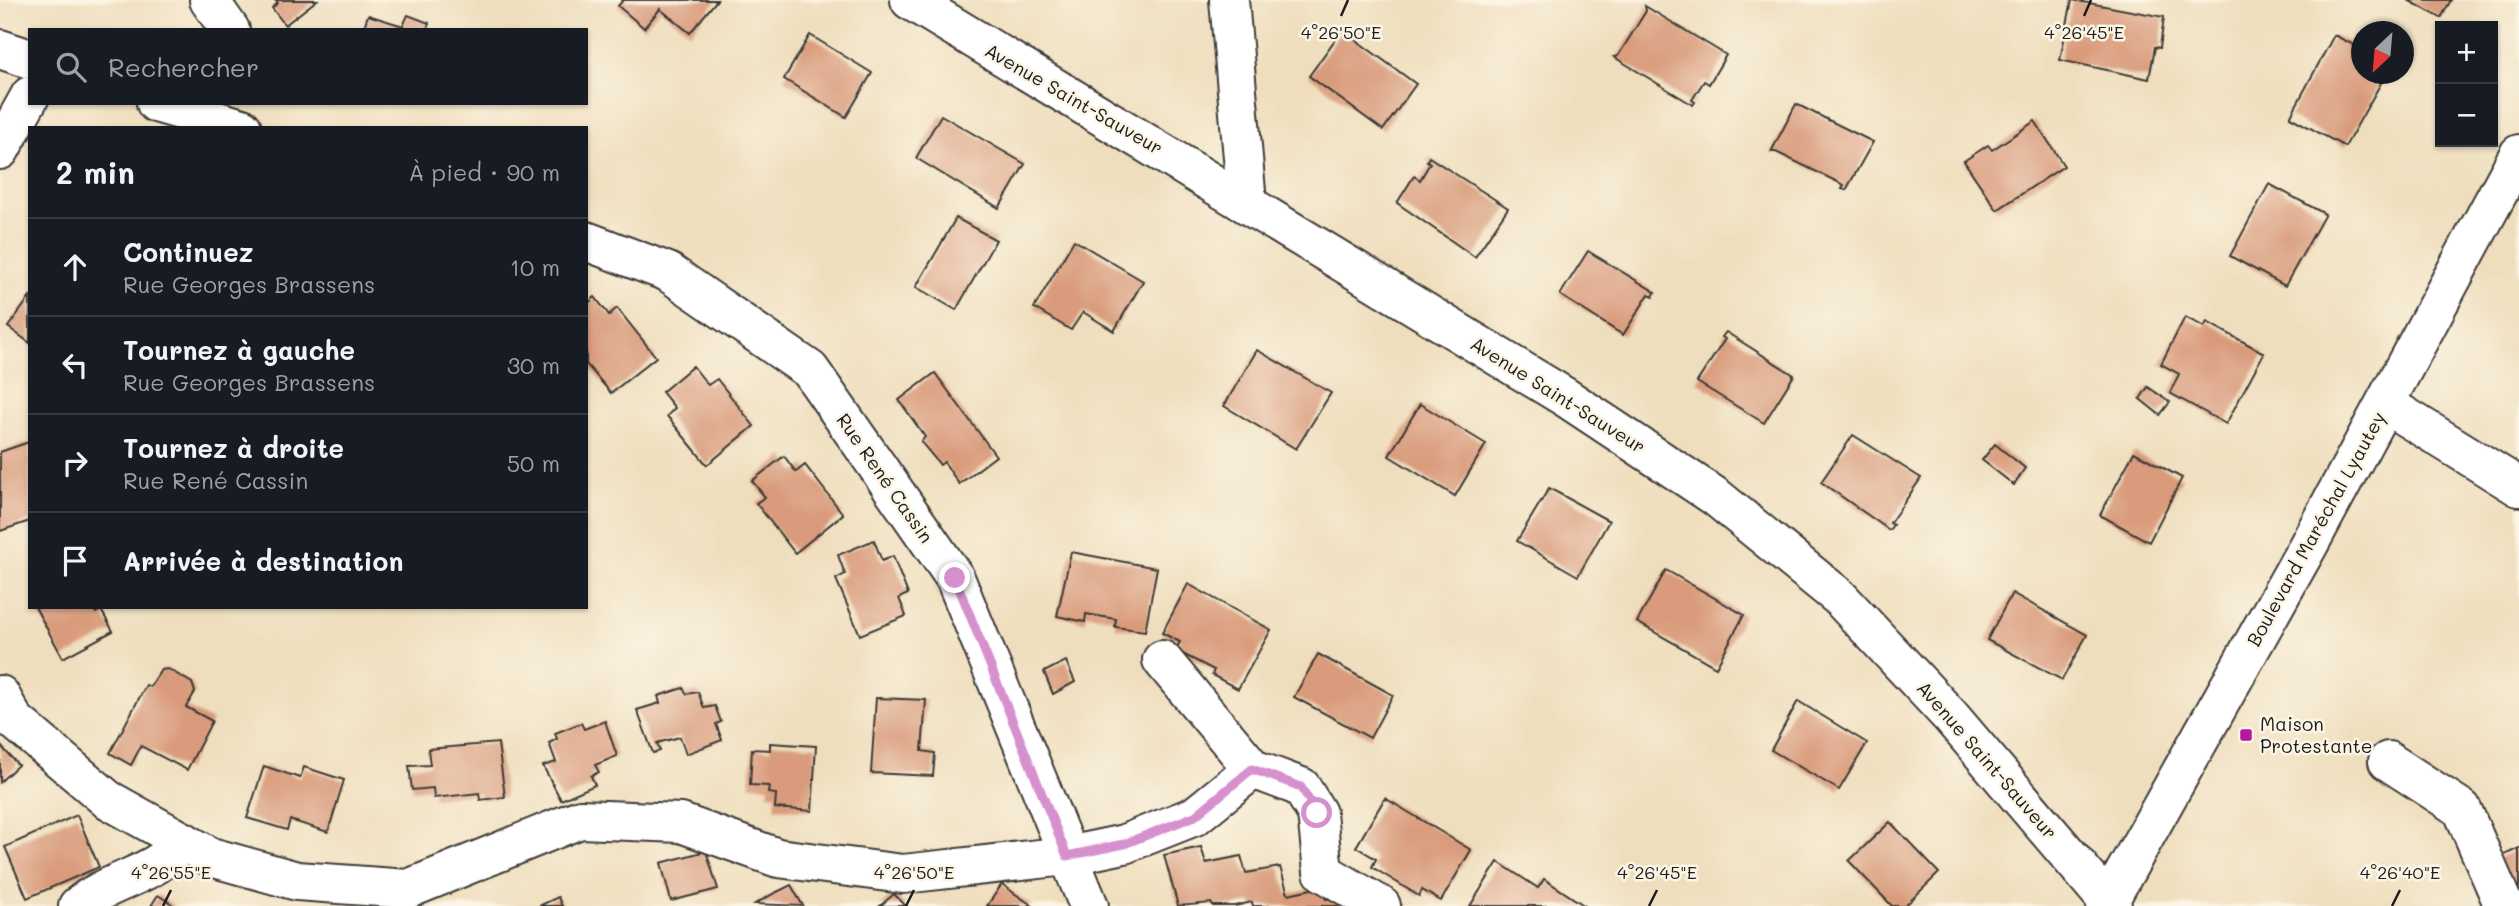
<!DOCTYPE html>
<html lang="fr">
<head>
<meta charset="utf-8">
<style>
  :root { --surface:#171b24; --page:#242831; --text:#f1f3f6; --muted:#9ea1a6; --line:#363941 }
  body { margin:0; font-family:Mali,sans-serif; background:var(--page); color:var(--text) }
  .controls { position:absolute; right:21px; top:21px; display:grid; overflow:hidden; border-radius:0px; box-shadow:0 2px 5px #0004 }
  .controls button { width:63px; height:63px; display:grid; place-items:center; padding:0; border:0; border-bottom:2px solid var(--line); background:var(--surface); color:var(--text); font:35px sans-serif }
  .compass { position:absolute; left:2351px; top:21px; width:63px; height:63px; border-radius:50%; background:var(--surface); box-shadow:0 2px 5px #0004; rotate:206deg }
  .stop { position:absolute; width:21px; height:21px; margin:-16px; border:5px solid #d690ce; border-radius:50%; background:#fff }
  .stop.end { background:#d690ce; border-color:#fff; box-shadow:0 2px 7px #0008 }
  .list { margin:0; padding:0; list-style:none }
  h2 { display:flex; justify-content:space-between; align-items:center; height:91px; margin:0; padding:0 28px; font-size:30px }
  h2 small { font-size:23px; font-weight:400; color:var(--muted) }
  .list li { display:grid; grid-template-columns:46px 1fr auto; gap:21px; align-items:center; box-sizing:border-box; height:98px; padding:0 28px; border-top:2px solid var(--line) }
  .list b { display:block; font-size:26px; white-space:nowrap }
  .list p { margin:0; font-size:23px; white-space:nowrap; color:var(--muted) }
  .list em { font-size:23px; font-style:normal; color:var(--muted) }
  .icon { flex:none; width:38px; height:38px; fill:none; stroke:currentColor; stroke-width:2; stroke-linecap:round; stroke-linejoin:round }
  .map { position:relative; flex:none; width:2519px; height:906px; overflow:hidden }
  .search { position:absolute; background:var(--surface); box-shadow:0 2px 5px #0004; left:28px; top:28px; width:560px; height:77px; display:flex; align-items:center; gap:18px; box-sizing:border-box; padding:0 24px; border-radius:0px; color:var(--muted); font-size:26px }
  .panel { position:absolute; background:var(--surface); box-shadow:0 2px 5px #0004; left:28px; top:126px; width:560px; height:483px; border-radius:0px }
  .map>svg:first-child { display:block }
</style>
</head>
<body>
<div class="map">
<svg width="2519" height="906" viewBox="0 0 2519 906">
  <rect width="100%" height="100%" fill="#fcf5e5"/>
  <filter id="ink" filterUnits="userSpaceOnUse"><feTurbulence type="fractalNoise" baseFrequency=".0143" numOctaves="2"/><feDisplacementMap in="SourceGraphic" scale="14" xChannelSelector="R" yChannelSelector="G"/><feConvolveMatrix kernelMatrix="1 2 1 2 8 2 1 2 1" color-interpolation-filters="sRGB"/></filter>
  <filter id="wash" filterUnits="userSpaceOnUse"><feTurbulence type="fractalNoise" baseFrequency=".00686" numOctaves="4" result="noise"/><feDisplacementMap in="SourceGraphic" scale="28" xChannelSelector="R" yChannelSelector="G"/><feGaussianBlur stdDeviation="1.57" result="paint"/><feColorMatrix in="noise" values="0 0 0 0 0 0 0 0 0 0 0 0 0 0 0 0 0 1.4 0 .05"/><feComposite in="paint" operator="in"/></filter>
  <g filter="url(#wash)">
    <rect width="100%" height="100%" fill="#efdebd"/>
    <g id="blocks">
      <!-- building -->
      <g fill="#d99b7b">
        <polygon points="275,0 317,0 285,25 272,8 278,3"/>
        <polygon points="623,0 717,0 690,33 660,9 644,28 618,6"/>
        <polygon points="2072,0 2164,17 2160,48 2155,47 2149,79 2060,60"/>
        <polygon points="2408,0 2451,0 2441,18"/>
        <polygon points="1645,6 1726,55 1709,84 1704,81 1692,100 1695,102 1693,105 1614,57 1618,56 1646,11"/>
        <polygon points="368,15 403,26 408,15 429,23 427,30 363,30"/>
        <polygon points="1342,30 1416,84 1383,130 1309,76"/>
        <polygon points="810,35 872,73 846,117 784,79"/>
        <polygon points="2334,35 2362,49 2362,74 2386,74 2345,147 2290,117"/>
        <polygon points="1796,104 1873,142 1846,190 1842,189 1844,185 1776,152 1771,152"/>
        <polygon points="941,115 1025,164 999,208 916,158"/>
        <polygon points="2035,121 2064,166 1997,210 1964,161 1988,145 1992,150"/>
        <polygon points="1429,157 1508,208 1475,257 1397,203 1414,176 1420,180 1430,163 1427,161"/>
        <polygon points="2269,184 2325,214 2285,286 2230,256"/>
        <polygon points="956,218 996,240 956,310 916,287"/>
        <polygon points="1074,240 1143,281 1114,331 1083,312 1071,330 1034,308"/>
        <polygon points="1588,251 1655,292 1653,297 1649,294 1623,335 1560,295"/>
        <polygon points="30,297 30,343 8,327"/>
        <polygon points="595,297 609,315 617,308 656,357 611,393 586,364 586,305"/>
        <polygon points="2185,317 2204,327 2207,322 2264,353 2226,424 2170,393 2179,374 2161,364"/>
        <polygon points="1726,332 1794,375 1764,423 1697,382 1725,339 1722,337"/>
        <polygon points="1257,350 1331,393 1296,449 1224,406"/>
        <polygon points="693,366 708,385 717,379 754,426 707,465 667,416 675,408 662,392"/>
        <polygon points="935,373 996,456 959,484 944,462 940,465 921,442 925,437 899,400"/>
        <polygon points="2148,387 2170,402 2160,415 2140,399"/>
        <polygon points="1420,404 1486,444 1455,496 1389,456"/>
        <polygon points="1853,435 1921,478 1890,523 1893,525 1889,530 1821,482"/>
        <polygon points="29,442 30,521 0,531 0,452"/>
        <polygon points="1995,444 2025,468 2014,485 1982,460"/>
        <polygon points="2134,452 2182,478 2149,542 2100,515"/>
        <polygon points="784,456 796,472 805,465 843,514 795,553 756,503 765,497 752,481"/>
        <polygon points="1549,488 1609,521 1578,576 1517,541"/>
        <polygon points="874,540 882,561 893,556 899,572 908,594 899,598 906,616 860,635 836,579 845,574 838,555"/>
        <polygon points="1071,552 1157,568 1145,631 1115,627 1116,619 1086,614 1085,622 1057,616"/>
        <polygon points="1666,570 1744,615 1716,667 1637,622"/>
        <polygon points="1188,584 1271,630 1238,689 1212,675 1214,670 1175,650 1180,642 1162,633"/>
        <polygon points="2012,593 2087,635 2062,680 1987,640"/>
        <polygon points="35,607 92,607 96,613 101,610 113,631 63,658"/>
        <polygon points="1318,654 1393,695 1370,738 1294,697"/>
        <polygon points="1066,661 1075,682 1053,694 1044,672"/>
        <polygon points="168,669 192,683 195,692 186,707 212,721 187,770 141,746 131,765 110,753 146,685 150,687 161,670"/>
        <polygon points="683,688 687,694 698,692 704,708 715,706 721,722 716,724 722,740 686,754 680,737 657,743 660,751 653,753 637,710 660,703 658,696"/>
        <polygon points="876,698 926,700 922,751 935,753 933,776 871,773"/>
        <polygon points="1798,701 1867,743 1839,790 1771,750"/>
        <polygon points="605,721 617,756 595,765 599,772 591,776 595,785 561,800 543,766 556,762 549,743 557,739 555,733 581,723 584,729"/>
        <polygon points="498,743 505,797 480,800 479,793 434,798 433,788 412,790 409,766 430,765 428,749"/>
        <polygon points="770,743 816,746 812,811 775,808 776,794 768,793 769,786 750,785 752,749 770,750"/>
        <polygon points="0,745 18,765 0,782"/>
        <polygon points="264,766 300,778 304,767 344,780 328,832 290,820 287,830 247,818"/>
        <polygon points="1385,798 1471,850 1441,901 1422,890 1419,896 1372,867 1376,859 1356,847"/>
        <polygon points="77,815 99,867 27,898 5,847"/>
        <polygon points="1890,822 1939,873 1905,906 1892,906 1849,861"/>
        <polygon points="1201,847 1206,863 1241,856 1246,873 1280,867 1288,894 1321,887 1326,899 1342,896 1344,906 1253,906 1252,902 1235,906 1213,906 1211,903 1178,906 1164,855"/>
        <polygon points="2519,848 2519,906 2492,861"/>
        <polygon points="706,851 718,889 671,901 661,863"/>
        <polygon points="1498,862 1538,888 1544,879 1585,906 1470,906"/>
        <polygon points="1002,884 1014,893 1033,906 987,906"/>
        <polygon points="791,885 803,906 755,904 773,894"/>
        <polygon points="894,894 906,906 880,906"/>
        <polygon points="158,895 175,906 151,906"/>
        <polygon points="558,897 562,906 539,906"/>
      </g>
    </g>
  </g>
  <g filter="url(#ink)">
    <use href="#blocks" fill-opacity="0" stroke="#3c3934" stroke-width="2"/>
    <g fill="none" stroke-linecap="round" stroke-linejoin="round">
      <defs>
        <g id="minor">
          <polyline points="209,0 230,30"/>
          <polyline points="910,0 1565,397 1716,497 1839,597 1951,717 2112,906"/>
          <polyline points="1229,0 1247,203"/>
          <polyline points="0,49 30,59"/>
          <polyline points="156,103 242,128"/>
          <polyline points="0,150 30,96"/>
          <polyline points="586,241 668,272 810,370 955,578 1089,906"/>
          <polyline points="2385,404 2519,487"/>
          <polyline points="1162,660 1253,769"/>
          <polyline points="0,695 14,720 107,799 211,857 297,881 408,889 580,819 681,823 778,858 903,874 1067,856 1124,844 1195,816 1253,769 1301,787 1317,813 1323,872 1381,906"/>
          <polyline points="2388,761 2462,809 2504,906"/>
          <path d="M 78,906 C 110,879 156,876 183,841"/>
          <polyline points="2106,906 2308,546 2519,154"/>
        </g>
      </defs>
      <!-- minor casing -->
      <use href="#minor" stroke="#3c3934" stroke-width="42"/>
      <!-- minor -->
      <use href="#minor" stroke="#fff" stroke-width="38"/>
    </g>
  </g>
  <g fill="none" stroke-linecap="round" stroke-linejoin="round" filter="url(#ink)">
    <!-- route -->
    <polyline stroke="#d690ce" stroke-width="9" points="955,578 1067,856 1124,844 1195,816 1252,769 1301,787 1317,813"/>
  </g>
  <!-- ticks -->
  <path fill="none" stroke="#1c1c1c" stroke-width="2.5" d="M 1341,16 L 1348,0M 2084,16 L 2091,0M 163,906 L 171,890M 906,906 L 914,890M 1649,906 L 1657,890M 2392,906 L 2400,890"/>
  <!-- markers -->
  <rect fill="#b5179e" stroke="#fcf5e5" stroke-width="2.5" x="2239" y="728" width="14" height="14" rx="3.5"/>
  <g text-anchor="middle" stroke-width="5" stroke-linejoin="round" paint-order="stroke">
    <!-- street labels -->
    <g font-size="19" fill="#1c1c1c" stroke="#fcf5e5">
      <text transform="translate(1074 99) rotate(30)" y="7">Avenue Saint-Sauveur</text>
      <text transform="translate(1558 395) rotate(32)" y="7">Avenue Saint-Sauveur</text>
      <text transform="translate(885 478) rotate(55)" y="7">Rue René Cassin</text>
      <text transform="translate(2316 529) rotate(-61)" y="7">Boulevard Maréchal Lyautey</text>
      <text transform="translate(1987 760) rotate(49)" y="7">Avenue Saint-Sauveur</text>
    </g>
    <!-- poi labels -->
    <g font-size="19" fill="#1c1c1c" stroke="#fcf5e5" text-anchor="start">
      <text x="2260" y="731">Maison<tspan x="2260" dy="22">Protestante</tspan></text>
    </g>
  </g>
  <g font-size="18" text-anchor="middle" fill="#1c1c1c" stroke="#fcf5e5" stroke-width="5" stroke-linejoin="round" paint-order="stroke">
    <text x="1341" y="39">4°26'50"E</text>
    <text x="2084" y="39">4°26'45"E</text>
    <text x="171" y="879">4°26'55"E</text>
    <text x="914" y="879">4°26'50"E</text>
    <text x="1657" y="879">4°26'45"E</text>
    <text x="2400" y="879">4°26'40"E</text>
  </g>
</svg>
<div class="controls">
<button>+</button>
<button>−</button>
</div>
<svg class="compass" viewBox="-18 -18 36 36"><path d="M0-13l5 13h-10z" fill="#e53935"/><path d="M0 13l5-13h-10z" fill="#9ea1a6"/></svg>
<div class="stop" style="left:1317px;top:813px"></div>
<div class="stop end" style="left:955px;top:578px"></div>
<div class="search"><svg class="icon" aria-label="search" viewBox="0 0 24 24"><circle cx="10" cy="10" r="6"/><path d="M15 15l6 6"/></svg>Rechercher</div>
<section class="panel">
<h2>2 min<small>À pied · 90 m</small></h2>
<ul class="list">
<li><svg class="icon" aria-label="ahead" viewBox="0 0 24 24"><path d="M12 20V5M6 11l6-6 6 6"/></svg><div><b>Continuez</b><p>Rue Georges Brassens</p></div><em>10 m</em></li>
<li><svg class="icon" aria-label="left" viewBox="0 0 24 24"><path d="M17 20v-9H6M10 6l-5 5 5 5"/></svg><div><b>Tournez à gauche</b><p>Rue Georges Brassens</p></div><em>30 m</em></li>
<li><svg class="icon" aria-label="right" viewBox="0 0 24 24"><path d="M7 20v-9h11M14 6l5 5-5 5"/></svg><div><b>Tournez à droite</b><p>Rue René Cassin</p></div><em>50 m</em></li>
<li><svg class="icon" aria-label="arrive" viewBox="0 0 24 24"><path d="M6 21V4h12l-3 4 3 4H6"/></svg><div><b>Arrivée à destination</b></div></li>
</ul>
</section>
</div>
</body>
</html>
